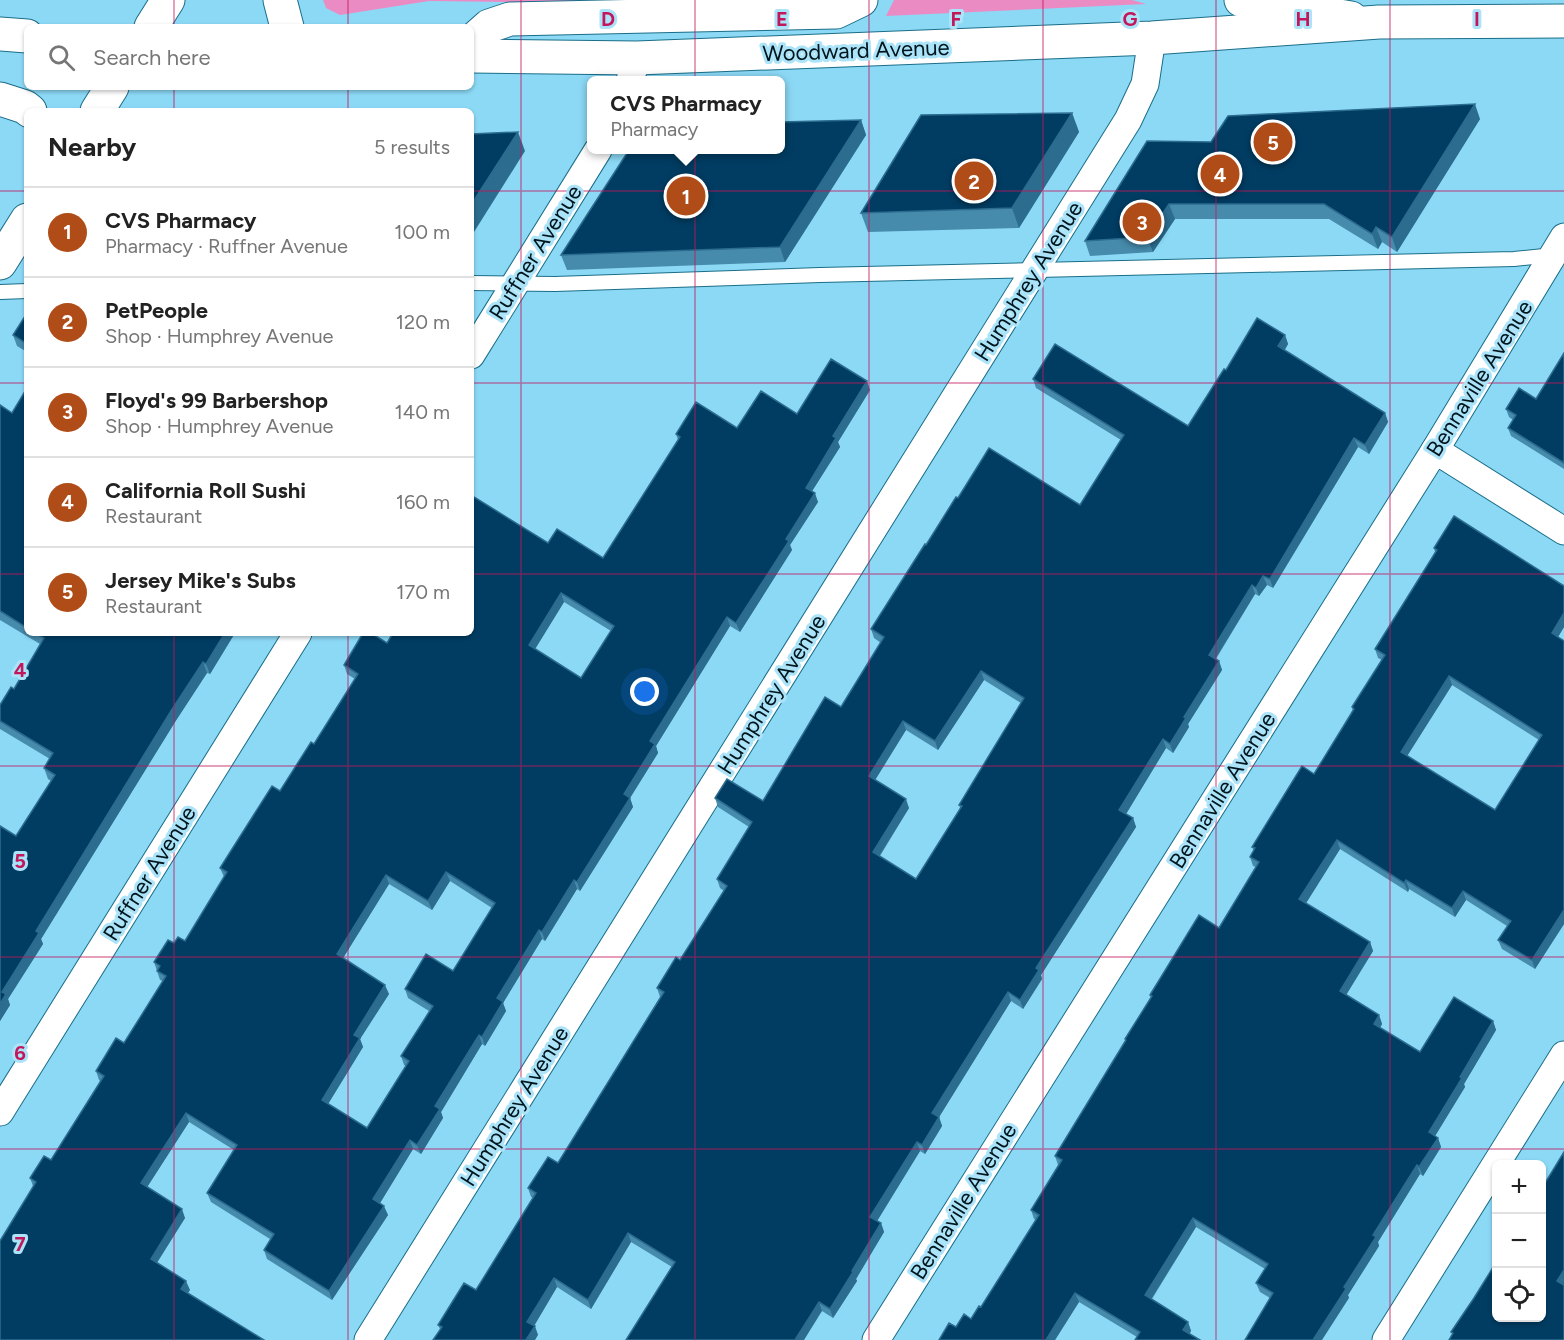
<!DOCTYPE html>
<html lang="en">
<head>
<meta charset="utf-8">
<style>
  :root { --surface:#fff; --page:#f2f2f2; --text:#222; --muted:#767676; --line:#e0e0e0; --accent:#b04c17 }
  body { margin:0; font-family:Figtree,sans-serif; background:var(--page); color:var(--text) }
  .controls { position:absolute; right:18px; bottom:18px; display:grid; overflow:hidden; border-radius:9px; box-shadow:0 2px 4px #0004 }
  .controls button { width:54px; height:54px; display:grid; place-items:center; padding:0; border:0; border-bottom:2px solid var(--line); background:var(--surface); color:var(--text); font:30px sans-serif }
  .you { position:absolute; left:645px; top:692px; width:21px; height:21px; margin:-15px; border:4px solid #fff; border-radius:50%; background:#1a73e8; box-shadow:0 0 0 9px #1a73e833 }
  .badge { display:grid; place-items:center; width:39px; height:39px; border-radius:50%; background:var(--accent); color:#fff; font-size:20px; font-weight:700 }
  .pin { position:absolute; translate:-50% -50%; border:3px solid #fff; box-shadow:0 2px 6px #0006 }
  .popup { position:absolute; left:587px; top:76px; width:198px; height:78px; box-sizing:border-box; display:grid; place-content:center; border-radius:9px; background:var(--surface); filter:drop-shadow(0 2px 4px #0005); font-size:20px; white-space:nowrap; color:var(--muted) }
  .popup b { font-size:22px; color:var(--text) }
  .popup::after { content:''; position:absolute; left:50%; top:100%; margin-left:-12px; border:12px solid transparent; border-top-color:var(--surface) }
  .list { margin:0; padding:0; list-style:none }
  h2 { display:flex; justify-content:space-between; align-items:center; height:78px; margin:0; padding:0 24px; font-size:26px }
  h2 small { font-size:20px; font-weight:400; color:var(--muted) }
  .list li { display:grid; grid-template-columns:39px 1fr auto; gap:18px; align-items:center; box-sizing:border-box; height:90px; padding:0 24px; border-top:2px solid var(--line) }
  .list b { display:block; font-size:22px; white-space:nowrap }
  .list p { margin:0; font-size:20px; white-space:nowrap; color:var(--muted) }
  .list em { font-size:20px; font-style:normal; color:var(--muted) }
  .icon { flex:none; width:33px; height:33px; fill:none; stroke:currentColor; stroke-width:2; stroke-linecap:round; stroke-linejoin:round }
  .map { position:relative; flex:none; width:1564px; height:1340px; overflow:hidden }
  .search { position:absolute; background:var(--surface); box-shadow:0 2px 4px #0004; left:24px; top:24px; width:450px; height:66px; display:flex; align-items:center; gap:15px; box-sizing:border-box; padding:0 21px; border-radius:9px; color:var(--muted); font-size:22px }
  .panel { position:absolute; background:var(--surface); box-shadow:0 2px 4px #0004; left:24px; top:108px; width:450px; height:528px; border-radius:9px }
  .map>svg:first-child { display:block }
</style>
</head>
<body>
<div class="map">
<svg width="1564" height="1340" viewBox="0 0 1564 1340">
  <rect width="100%" height="100%" fill="#8cd9f6"/>
  <!-- green -->
  <g fill="#eb8bc4">
    <polygon points="323,0 729,0 649,4 429,1 340,15 326,8"/>
    <polygon points="894,0 1132,0 1146,4 886,16"/>
  </g>
  <g fill="none" stroke-linecap="round" stroke-linejoin="round">
    <defs>
      <g id="service">
        <polyline points="471,283 555,284 820,275 1514,259 1554,255"/>
        <polyline points="0,292 27,291"/>
      </g>
      <g id="minor">
        <polyline points="630,80 637,58"/>
        <polyline points="471,355 598,150"/>
        <polyline points="1435,450 1564,531"/>
        <polyline points="0,1112 298,633"/>
        <polyline points="368,1340 1128,120 1145,84 1152,38"/>
        <polyline points="876,1340 1435,450 1564,237"/>
        <polyline points="1386,1340 1564,1055"/>
      </g>
      <g id="tertiary">
        <polyline points="1241,0 1351,18"/>
        <polyline points="151,27 168,0"/>
        <polyline points="0,99 25,107 30,111"/>
        <polyline points="97,111 112,87"/>
        <polyline points="0,263 27,220"/>
      </g>
      <g id="primary">
        <polyline points="280,0 287,27"/>
        <polyline points="0,34 27,36"/>
        <polyline points="471,42 489,26 510,19 836,12 861,0"/>
        <polyline points="471,56 637,58 1152,38 1379,22 1564,21"/>
      </g>
    </defs>
    <!-- service casing -->
    <use href="#service" stroke="#1a6e88" stroke-width="16"/>
    <!-- minor casing -->
    <use href="#minor" stroke="#1a6e88" stroke-width="29"/>
    <!-- tertiary casing -->
    <use href="#tertiary" stroke="#1a6e88" stroke-width="35"/>
    <!-- primary casing -->
    <use href="#primary" stroke="#1a6e88" stroke-width="35"/>
    <!-- service -->
    <use href="#service" stroke="#fff" stroke-width="14"/>
    <!-- minor -->
    <use href="#minor" stroke="#fff" stroke-width="27"/>
    <!-- tertiary -->
    <use href="#tertiary" stroke="#fff" stroke-width="33"/>
    <!-- primary -->
    <use href="#primary" stroke="#fff" stroke-width="33"/>
  </g>
  <!-- wall -->
  <g fill="#468bac" fill-rule="evenodd">
    <polygon points="1072,113 1079,132 1019,228 868,232 861,213"/>
    <polygon points="1480,119 1397,252 1382,242 1378,249 1329,219 1175,219 1153,252 1090,256 1085,241 1211,142"/>
    <polygon points="861,120 866,135 785,262 567,270 561,255"/>
    <polygon points="27,313 27,352 17,346 13,335"/>
    <path d="M 1285,335 L 1288,344 L 1285,350 L 1385,413 L 1388,422 L 1369,454 L 1358,447 L 1273,588 L 1267,585 L 1259,596 L 1255,594 L 1216,659 L 1219,661 L 1222,670 L 1188,724 L 1189,727 L 1173,753 L 1166,748 L 1126,814 L 1133,818 L 1136,827 L 1041,975 L 1042,979 L 1023,1009 L 1011,1001 L 939,1117 L 942,1126 L 925,1154 L 920,1151 L 877,1221 L 881,1223 L 884,1232 L 856,1279 L 857,1281 L 833,1318 L 822,1311 L 672,1267 L 631,1242 L 591,1309 L 557,1287 L 534,1326 L 538,1335 L 440,1329 L 438,1325 L 476,1290 L 533,1198 L 531,1197 L 528,1188 L 558,1163 L 660,997 L 657,988 L 680,960 L 724,891 L 720,888 L 717,879 L 749,827 L 718,807 L 715,798 L 763,801 L 841,707 L 881,643 L 874,638 L 871,629 L 926,545 L 958,498 L 1080,505 L 1121,440 L 1036,388 L 1033,379 L 1188,426 L 1226,370 ZM 984,680 L 1021,703 L 959,805 L 960,808 L 916,879 L 880,856 L 909,808 L 875,780 L 906,730 L 938,750 Z"/>
    <polygon points="1564,353 1564,469 1511,436 1508,428 1513,420 1509,417 1506,409 1536,399"/>
    <polygon points="27,388 27,633 235,633 210,674 207,673 175,722 41,939 43,944 8,999 10,1005 0,1021 0,826 16,836 51,781 48,779 44,768 50,759 0,729 0,705 14,689 40,644 0,620 0,405 12,413"/>
    <path d="M 870,390 L 838,442 L 840,447 L 812,491 L 818,502 L 790,545 L 792,550 L 740,632 L 730,626 L 656,746 L 658,753 L 630,798 L 633,807 L 580,891 L 577,889 L 545,941 L 542,939 L 503,1003 L 506,1011 L 485,1046 L 482,1044 L 441,1112 L 443,1118 L 421,1154 L 413,1149 L 380,1203 L 388,1215 L 332,1300 L 267,1259 L 264,1250 L 270,1239 L 211,1202 L 207,1193 L 234,1150 L 189,1122 L 147,1187 L 185,1218 L 157,1263 L 190,1290 L 0,1340 L 33,1186 L 30,1178 L 51,1160 L 100,1081 L 99,1080 L 96,1071 L 124,1043 L 163,981 L 160,980 L 154,962 L 174,943 L 185,941 L 224,877 L 220,868 L 280,791 L 314,744 L 355,679 L 347,674 L 344,665 L 387,643 L 548,543 L 603,558 L 678,440 L 676,434 L 737,428 L 797,414 ZM 564,602 L 611,631 L 581,678 L 535,649 ZM 450,881 L 492,908 L 453,971 L 405,989 L 408,998 L 429,1011 L 401,1056 L 404,1065 L 406,1066 L 367,1128 L 328,1104 L 363,1047 L 360,1039 L 389,994 L 343,958 L 389,884 L 432,910 Z"/>
    <path d="M 1434,548 L 1564,586 L 1564,627 L 1558,637 L 1564,641 L 1564,924 L 1535,969 L 1502,949 L 1498,940 L 1507,926 L 1466,900 L 1455,917 L 1409,889 L 1408,892 L 1340,849 L 1306,903 L 1370,942 L 1373,951 L 1346,995 L 1379,1015 L 1382,1024 L 1380,1028 L 1420,1052 L 1493,1021 L 1496,1030 L 1464,1084 L 1465,1087 L 1435,1136 L 1438,1138 L 1441,1147 L 1423,1176 L 1420,1174 L 1378,1242 L 1379,1246 L 1348,1295 L 1349,1298 L 1270,1298 L 1260,1292 L 1256,1283 L 1265,1269 L 1196,1227 L 1152,1299 L 1188,1322 L 1191,1331 L 1137,1337 L 1079,1302 L 1055,1340 L 939,1340 L 956,1327 L 971,1319 L 981,1307 L 1036,1220 L 1034,1219 L 1031,1210 L 1058,1165 L 1055,1156 L 1126,1041 L 1125,1039 L 1151,998 L 1150,995 L 1219,928 L 1256,867 L 1253,866 L 1250,857 L 1254,851 L 1252,847 L 1314,774 L 1353,711 L 1352,707 L 1382,660 L 1378,658 L 1375,649 L 1435,552 ZM 1452,685 L 1539,740 L 1495,810 L 1407,756 Z"/>
  </g>
  <!-- shaded-wall -->
  <g fill="#2b6c8f">
    <polygon points="1475,104 1480,119 1397,252 1392,237"/>
    <polygon points="1072,113 1079,132 1019,228 1012,208"/>
    <polygon points="861,120 866,135 785,262 780,247"/>
    <polygon points="518,132 525,151 474,232 471,224 471,205"/>
    <polygon points="1169,204 1175,219 1153,252 1147,237"/>
    <polygon points="1376,227 1382,242 1378,249 1372,234"/>
    <polygon points="1285,335 1288,344 1281,355 1278,346"/>
    <polygon points="867,381 870,390 838,442 840,447 809,496 806,488 833,436"/>
    <polygon points="1385,413 1388,422 1369,454 1365,445"/>
    <polygon points="1354,438 1358,447 1273,588 1270,579"/>
    <polygon points="815,493 818,502 790,545 792,550 740,632 736,623 786,539"/>
    <polygon points="1263,576 1267,585 1259,596 1256,588"/>
    <polygon points="1252,585 1255,594 1212,664 1209,655"/>
    <polygon points="561,593 564,602 532,654 529,645"/>
    <polygon points="1564,613 1564,627 1555,642 1552,633"/>
    <polygon points="727,617 730,626 656,746 658,753 630,798 633,807 580,891 577,882 624,794 650,741"/>
    <polygon points="225,633 235,633 210,674 206,664"/>
    <polygon points="1219,661 1222,670 1188,724 1189,727 1173,753 1170,744 1184,717"/>
    <polygon points="203,662 207,673 175,722 41,939 43,944 8,999 10,1005 0,1021 0,1004 2,992 36,931 171,711"/>
    <polygon points="981,671 984,680 938,750 935,741"/>
    <polygon points="1449,676 1452,685 1404,761 1401,752"/>
    <polygon points="903,721 906,730 872,785 869,776"/>
    <polygon points="1163,739 1166,748 1123,819 1119,810"/>
    <polygon points="906,799 909,808 876,861 873,852"/>
    <polygon points="1133,818 1136,827 1041,975 1042,979 1023,1009 1020,1000 1036,968"/>
    <polygon points="1337,840 1340,849 1303,908 1299,899"/>
    <polygon points="446,872 450,881 432,910 428,901"/>
    <polygon points="386,875 389,884 340,963 337,954"/>
    <polygon points="574,880 577,889 545,941 542,932"/>
    <polygon points="1406,880 1409,889 1408,892 1404,883"/>
    <polygon points="1463,891 1466,900 1455,917 1452,908"/>
    <polygon points="1564,910 1564,924 1535,969 1532,960"/>
    <polygon points="539,930 542,939 503,1003 506,1011 485,1046 482,1037 497,998"/>
    <polygon points="1370,942 1373,951 1343,1000 1340,991"/>
    <polygon points="385,985 389,994 360,1039 363,1047 325,1109 322,1100 354,1035"/>
    <polygon points="1008,992 1011,1001 936,1122 932,1113"/>
    <polygon points="1379,1015 1382,1024 1377,1033 1374,1024"/>
    <polygon points="1493,1021 1496,1030 1464,1084 1465,1087 1432,1141 1429,1132 1460,1077"/>
    <polygon points="479,1035 482,1044 441,1112 443,1118 421,1154 417,1145 435,1106"/>
    <polygon points="186,1113 189,1122 144,1192 141,1183"/>
    <polygon points="939,1117 942,1126 925,1154 922,1145"/>
    <polygon points="1438,1138 1441,1147 1423,1176 1419,1167"/>
    <polygon points="410,1140 413,1149 377,1208 373,1199"/>
    <polygon points="917,1142 920,1151 874,1226 870,1217"/>
    <polygon points="1417,1165 1420,1174 1378,1242 1379,1246 1348,1295 1349,1298 1322,1340 1313,1340 1373,1235"/>
    <polygon points="384,1206 388,1215 332,1300 329,1291"/>
    <polygon points="182,1209 185,1218 154,1267 151,1259"/>
    <polygon points="1193,1218 1196,1227 1148,1304 1145,1295"/>
    <polygon points="881,1223 884,1232 856,1279 857,1281 833,1318 830,1309 852,1271"/>
    <polygon points="628,1233 631,1242 591,1309 588,1300"/>
    <polygon points="1564,1270 1564,1285 1557,1281"/>
    <polygon points="554,1278 557,1287 531,1331 527,1322"/>
    <polygon points="186,1281 190,1290 185,1298 181,1289"/>
    <polygon points="1075,1293 1079,1302 1055,1340 1046,1340"/>
    <polygon points="819,1302 822,1311 804,1340 795,1340"/>
    <polygon points="1188,1322 1191,1331 1187,1339 1183,1330"/>
    <polygon points="535,1326 538,1335 535,1340 526,1340"/>
  </g>
  <!-- building -->
  <g fill="#013d63" stroke="#2b6c8f" stroke-width="1.5" fill-rule="evenodd">
    <polygon points="1475,104 1392,237 1376,227 1372,234 1324,204 1169,204 1147,237 1085,241 1147,141 1211,142 1228,116"/>
    <polygon points="1072,113 1012,208 861,213 921,115"/>
    <polygon points="861,120 780,247 561,255 629,150 780,150 780,122"/>
    <polygon points="518,132 471,205 471,134"/>
    <polygon points="27,313 27,344 13,335"/>
    <path d="M 1257,318 L 1285,335 L 1278,346 L 1385,413 L 1365,445 L 1354,438 L 1270,579 L 1263,576 L 1256,588 L 1252,585 L 1209,655 L 1219,661 L 1184,717 L 1186,718 L 1170,744 L 1163,739 L 1119,810 L 1133,818 L 1036,968 L 1039,970 L 1020,1000 L 1008,992 L 932,1113 L 939,1117 L 922,1145 L 917,1142 L 870,1217 L 881,1223 L 852,1271 L 853,1272 L 830,1309 L 819,1302 L 795,1340 L 626,1340 L 675,1262 L 628,1233 L 588,1300 L 554,1278 L 527,1322 L 535,1326 L 526,1340 L 433,1340 L 442,1327 L 438,1325 L 464,1283 L 476,1290 L 536,1193 L 528,1188 L 548,1157 L 558,1163 L 664,992 L 657,988 L 676,957 L 680,960 L 727,886 L 717,879 L 752,822 L 715,798 L 727,779 L 763,801 L 825,697 L 841,707 L 884,637 L 871,629 L 925,544 L 926,545 L 956,497 L 958,498 L 989,448 L 1080,505 L 1124,435 L 1033,379 L 1055,344 L 1188,426 L 1224,369 L 1226,370 ZM 981,671 L 1024,698 L 959,805 L 962,806 L 916,879 L 873,852 L 906,799 L 869,776 L 903,721 L 935,741 Z"/>
    <polygon points="1564,353 1564,463 1508,428 1516,415 1506,409 1519,388 1536,399"/>
    <path d="M 831,359 L 867,381 L 833,436 L 836,438 L 806,488 L 815,493 L 786,539 L 789,541 L 736,623 L 727,617 L 650,741 L 655,744 L 624,794 L 630,798 L 577,882 L 574,880 L 542,932 L 539,930 L 497,998 L 503,1002 L 482,1037 L 479,1035 L 435,1106 L 440,1109 L 417,1145 L 410,1140 L 373,1199 L 384,1206 L 329,1291 L 264,1250 L 274,1234 L 207,1193 L 237,1145 L 186,1113 L 141,1183 L 182,1209 L 151,1259 L 186,1281 L 181,1289 L 264,1340 L 0,1340 L 0,1241 L 36,1182 L 30,1178 L 44,1156 L 51,1160 L 104,1076 L 96,1071 L 116,1038 L 124,1043 L 166,976 L 157,971 L 160,966 L 154,962 L 168,940 L 174,943 L 178,937 L 185,941 L 227,872 L 220,868 L 272,786 L 280,791 L 311,742 L 314,744 L 358,674 L 344,665 L 363,633 L 371,633 L 387,643 L 393,633 L 471,633 L 471,495 L 548,543 L 557,529 L 603,558 L 680,437 L 676,434 L 696,402 L 737,428 L 761,391 L 797,414 ZM 561,593 L 614,626 L 581,678 L 529,645 ZM 446,872 L 495,903 L 453,971 L 426,954 L 405,989 L 433,1006 L 401,1056 L 409,1061 L 367,1128 L 322,1100 L 360,1038 L 354,1035 L 385,985 L 337,954 L 386,875 L 428,901 Z"/>
    <polygon points="27,388 27,628 0,611 0,405 12,413"/>
    <path d="M 1454,516 L 1564,586 L 1564,613 L 1552,633 L 1564,641 L 1564,910 L 1532,960 L 1498,940 L 1511,921 L 1463,891 L 1452,908 L 1406,880 L 1404,883 L 1337,840 L 1299,899 L 1370,942 L 1340,991 L 1379,1015 L 1374,1024 L 1420,1052 L 1454,997 L 1493,1021 L 1460,1077 L 1462,1078 L 1429,1132 L 1438,1138 L 1419,1167 L 1417,1165 L 1373,1235 L 1376,1237 L 1344,1287 L 1346,1289 L 1313,1340 L 1245,1340 L 1273,1293 L 1256,1283 L 1268,1264 L 1193,1218 L 1145,1295 L 1188,1322 L 1183,1330 L 1200,1340 L 1135,1340 L 1140,1332 L 1075,1293 L 1046,1340 L 939,1340 L 949,1323 L 956,1327 L 964,1314 L 971,1319 L 979,1306 L 981,1307 L 1039,1215 L 1031,1210 L 1062,1160 L 1055,1156 L 1126,1040 L 1125,1039 L 1152,996 L 1150,995 L 1199,915 L 1219,928 L 1259,862 L 1250,857 L 1255,848 L 1252,847 L 1302,766 L 1314,774 L 1354,709 L 1352,707 L 1385,655 L 1375,649 L 1437,550 L 1434,548 ZM 1449,676 L 1542,735 L 1495,810 L 1401,752 Z"/>
    <polygon points="35,633 225,633 206,664 203,662 171,711 36,931 39,933 2,992 6,994 0,1004 0,826 16,836 55,775 44,768 53,753 0,721 0,705 11,687 14,689 44,638"/>
    <polygon points="1564,1152 1564,1270 1557,1281 1564,1285 1564,1340 1449,1340 1453,1333 1451,1332 1474,1298 1497,1261 1497,1317 1542,1317 1542,1188"/>
  </g>
  <!-- grid -->
  <path fill="none" stroke="#c2185b" stroke-width="1.5" stroke-opacity="0.55" d="M 174,0 L 174,27M 348,0 L 348,27M 521,0 L 521,1340M 695,0 L 695,1340M 869,0 L 869,1340M 1043,0 L 1043,1340M 1216,0 L 1216,1340M 1390,0 L 1390,1340M 174,87 L 174,111M 348,87 L 348,111M 0,191 L 27,191M 471,191 L 1564,191M 0,383 L 27,383M 471,383 L 1564,383M 0,574 L 27,574M 471,574 L 1564,574M 174,633 L 174,1340M 348,633 L 348,1340M 0,766 L 1564,766M 0,957 L 1564,957M 0,1149 L 1564,1149"/>
  <g text-anchor="middle" stroke-width="6" stroke-linejoin="round" paint-order="stroke">
    <!-- street labels -->
    <g font-size="22" fill="#01151d" stroke="#abe3f9">
      <text transform="translate(856 50) rotate(-2)" y="8">Woodward Avenue</text>
      <text transform="translate(535 252) rotate(-58)" y="8">Ruffner Avenue</text>
      <text transform="translate(1028 281) rotate(-58)" y="8">Humphrey Avenue</text>
      <text transform="translate(1479 378) rotate(-58)" y="8">Bennaville Avenue</text>
      <text transform="translate(771 694) rotate(-58)" y="8">Humphrey Avenue</text>
      <text transform="translate(1222 790) rotate(-58)" y="8">Bennaville Avenue</text>
      <text transform="translate(149 873) rotate(-58)" y="8">Ruffner Avenue</text>
      <text transform="translate(514 1106) rotate(-58)" y="8">Humphrey Avenue</text>
      <text transform="translate(963 1201) rotate(-58)" y="8">Bennaville Avenue</text>
    </g>
  </g>
  <g font-size="20" text-anchor="middle" font-weight="bold" fill="#c2185b" stroke="#abe3f9" stroke-width="6" stroke-linejoin="round" paint-order="stroke">
    <text x="608" y="26">D</text>
    <text x="782" y="26">E</text>
    <text x="956" y="26">F</text>
    <text x="1130" y="26">G</text>
    <text x="1303" y="26">H</text>
    <text x="1477" y="26">I</text>
    <text x="20" y="677">4</text>
    <text x="20" y="868">5</text>
    <text x="20" y="1060">6</text>
    <text x="20" y="1251">7</text>
  </g>
</svg>
<div class="controls">
<button>+</button>
<button>−</button>
<button><svg class="icon" aria-label="locate" viewBox="0 0 24 24"><circle cx="12" cy="12" r="6"/><path d="M12 2v4M12 18v4M2 12h4M18 12h4"/></svg></button>
</div>
<div class="you"></div>
<div class="pin badge" style="left:686px;top:196px">1</div>
<div class="popup"><b>CVS Pharmacy</b>Pharmacy</div>
<div class="pin badge" style="left:974px;top:181px">2</div>
<div class="pin badge" style="left:1142px;top:222px">3</div>
<div class="pin badge" style="left:1220px;top:174px">4</div>
<div class="pin badge" style="left:1273px;top:142px">5</div>
<div class="search"><svg class="icon" aria-label="search" viewBox="0 0 24 24"><circle cx="10" cy="10" r="6"/><path d="M15 15l6 6"/></svg>Search here</div>
<section class="panel">
<h2>Nearby<small>5 results</small></h2>
<ul class="list">
<li><span class="badge">1</span><div><b>CVS Pharmacy</b><p>Pharmacy · Ruffner Avenue</p></div><em>100 m</em></li>
<li><span class="badge">2</span><div><b>PetPeople</b><p>Shop · Humphrey Avenue</p></div><em>120 m</em></li>
<li><span class="badge">3</span><div><b>Floyd's 99 Barbershop</b><p>Shop · Humphrey Avenue</p></div><em>140 m</em></li>
<li><span class="badge">4</span><div><b>California Roll Sushi</b><p>Restaurant</p></div><em>160 m</em></li>
<li><span class="badge">5</span><div><b>Jersey Mike's Subs</b><p>Restaurant</p></div><em>170 m</em></li>
</ul>
</section>
</div>
</body>
</html>
